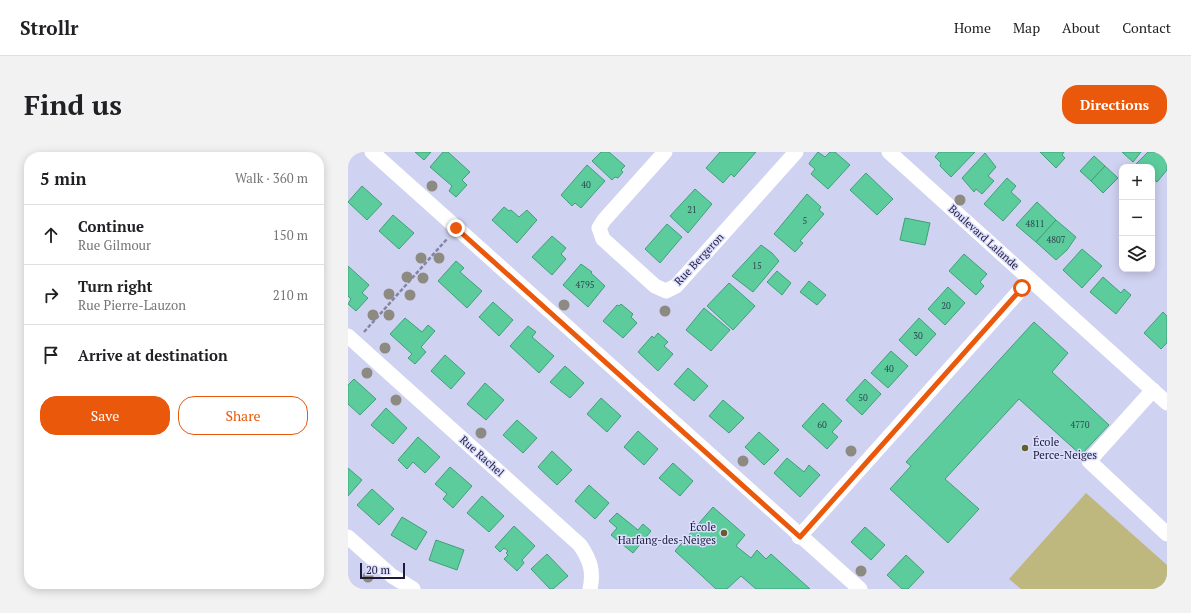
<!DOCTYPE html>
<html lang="en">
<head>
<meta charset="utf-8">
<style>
  :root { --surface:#fff; --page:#f2f2f2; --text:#202124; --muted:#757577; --line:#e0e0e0; --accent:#ea580c }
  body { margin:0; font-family:"PT Serif",serif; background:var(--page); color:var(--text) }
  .controls { position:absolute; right:12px; top:12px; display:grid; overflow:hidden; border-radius:8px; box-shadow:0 2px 10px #0003 }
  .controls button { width:36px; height:36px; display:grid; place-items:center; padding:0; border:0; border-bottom:1px solid var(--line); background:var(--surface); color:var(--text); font:20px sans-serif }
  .scale { position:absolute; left:12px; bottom:10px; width:45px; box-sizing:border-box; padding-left:4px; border:2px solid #1d1b38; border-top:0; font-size:11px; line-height:14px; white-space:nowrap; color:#1d1b38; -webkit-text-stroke:3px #dddfff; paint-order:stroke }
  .stop { position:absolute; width:12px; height:12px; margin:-9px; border:3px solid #ea580c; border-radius:50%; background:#fff }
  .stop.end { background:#ea580c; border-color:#fff; box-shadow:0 1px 4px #0008 }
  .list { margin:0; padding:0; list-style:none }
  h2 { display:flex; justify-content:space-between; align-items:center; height:52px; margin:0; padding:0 16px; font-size:17px }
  h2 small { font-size:13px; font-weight:400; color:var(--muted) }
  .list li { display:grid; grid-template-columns:26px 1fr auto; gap:12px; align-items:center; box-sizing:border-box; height:60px; padding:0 16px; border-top:1px solid var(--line) }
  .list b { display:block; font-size:15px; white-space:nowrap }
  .list p { margin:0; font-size:13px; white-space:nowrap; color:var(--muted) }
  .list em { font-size:13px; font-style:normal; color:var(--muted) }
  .actions { display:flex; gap:8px; padding:12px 16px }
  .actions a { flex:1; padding:9px 0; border:1px solid var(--accent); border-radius:16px; text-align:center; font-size:14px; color:var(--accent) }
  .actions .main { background:var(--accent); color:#fff }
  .icon { flex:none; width:22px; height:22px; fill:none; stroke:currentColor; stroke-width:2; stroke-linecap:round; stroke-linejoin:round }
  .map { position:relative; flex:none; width:819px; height:437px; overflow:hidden; border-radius:16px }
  header { display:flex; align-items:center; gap:24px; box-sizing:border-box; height:56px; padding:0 20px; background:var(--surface); border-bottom:1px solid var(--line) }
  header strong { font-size:19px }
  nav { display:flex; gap:22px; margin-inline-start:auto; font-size:14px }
  .intro { display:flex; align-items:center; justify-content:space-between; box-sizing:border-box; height:96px; padding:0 24px }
  h1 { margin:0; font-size:28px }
  .button { padding:10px 18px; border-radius:16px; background:var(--accent); color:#fff; font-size:14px; font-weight:700 }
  main { display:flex; gap:24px; padding:0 24px }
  aside { flex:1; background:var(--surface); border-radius:16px; box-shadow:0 2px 10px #0003 }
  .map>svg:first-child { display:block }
</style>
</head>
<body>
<header>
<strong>Strollr</strong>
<nav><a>Home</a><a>Map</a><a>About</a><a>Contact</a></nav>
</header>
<div class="intro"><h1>Find us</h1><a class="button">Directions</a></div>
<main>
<aside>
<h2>5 min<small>Walk · 360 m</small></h2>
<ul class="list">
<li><svg class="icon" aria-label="ahead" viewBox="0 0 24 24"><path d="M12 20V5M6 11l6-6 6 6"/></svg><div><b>Continue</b><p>Rue Gilmour</p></div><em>150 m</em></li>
<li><svg class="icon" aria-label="right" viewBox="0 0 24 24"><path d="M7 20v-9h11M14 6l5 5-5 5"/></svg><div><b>Turn right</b><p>Rue Pierre-Lauzon</p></div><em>210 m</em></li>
<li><svg class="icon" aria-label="arrive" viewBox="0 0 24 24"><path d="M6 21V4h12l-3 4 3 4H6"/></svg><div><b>Arrive at destination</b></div></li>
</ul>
<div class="actions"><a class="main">Save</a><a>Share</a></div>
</aside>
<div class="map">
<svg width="819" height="437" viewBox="0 0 819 437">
  <rect width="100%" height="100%" fill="#d0d2f1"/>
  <!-- green -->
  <polygon fill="#beb87e" points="738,341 819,413 819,429 812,437 673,437 661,427"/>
  <!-- building -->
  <g fill="#5ccc9d" stroke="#3f9f78">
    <polygon points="67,0 83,0 76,8"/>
    <polygon points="95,0 100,0 122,20 114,28 119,33 108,45 101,39 104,34 82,15"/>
    <polygon points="253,0 261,0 277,14 273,18 275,20 270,26 267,25 264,28 244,9"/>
    <polygon points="372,0 408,0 386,25 383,22 375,31 358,16"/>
    <polygon points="470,0 477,5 482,0 487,0 502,13 480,37 463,22 467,17 461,12 462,10"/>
    <polygon points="591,0 627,0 603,25 592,14 593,11 587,5"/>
    <polygon points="692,0 716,0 714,3 717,6 708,16"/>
    <polygon points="774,0 793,0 785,10"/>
    <polygon points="800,0 815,0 819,3 819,18 809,30 804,26 804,15 792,15 788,12"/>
    <polygon points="637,1 648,15 640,24 646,29 634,42 628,37 626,40 614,26"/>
    <polygon points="746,4 757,14 743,29 732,19"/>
    <polygon points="239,13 257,29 233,56 227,51 224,54 213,43"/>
    <polygon points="757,14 770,26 755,41 743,29"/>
    <polygon points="518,21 545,47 529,63 502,38"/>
    <polygon points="659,26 668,34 663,40 673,49 655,69 636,52"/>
    <polygon points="14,34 34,52 19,68 0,50"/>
    <polygon points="347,37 364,52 340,81 322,64"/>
    <polygon points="459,42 473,55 471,58 476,62 452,89 455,91 447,100 426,82"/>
    <polygon points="689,50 708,68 688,90 668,73"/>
    <polygon points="156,55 161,59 163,58 171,65 179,58 189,68 169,91 144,68"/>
    <polygon points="45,63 66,81 51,97 31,79"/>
    <polygon points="557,66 582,71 577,93 552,88"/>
    <polygon points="708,68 728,85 719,98 708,108 688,90"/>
    <polygon points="319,72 334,85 312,111 297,97"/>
    <polygon points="204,84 218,96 213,102 218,107 204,123 184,105"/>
    <polygon points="413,93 424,101 431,109 405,140 384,124"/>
    <polygon points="734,97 754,114 734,136 715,118"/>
    <polygon points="616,102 639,122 632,130 636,134 628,143 601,119"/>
    <polygon points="108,109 116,116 112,120 134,139 119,156 90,129"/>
    <polygon points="233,112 244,120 243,121 257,134 240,155 215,133"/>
    <polygon points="0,114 21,133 14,141 20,146 8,159 0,152 3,147 0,144"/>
    <polygon points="429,119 443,131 434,143 419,130"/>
    <polygon points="755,125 773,141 776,137 783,143 768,162 742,140"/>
    <polygon points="461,129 478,143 469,153 452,140"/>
    <polygon points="381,131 407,154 385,178 359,154"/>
    <polygon points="600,135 617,151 597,173 580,157"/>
    <polygon points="145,150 165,168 151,184 131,165"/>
    <polygon points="273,152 285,162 283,165 289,171 275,186 255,169 269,153 271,154"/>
    <polygon points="356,156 382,178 363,199 338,178"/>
    <polygon points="815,160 819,164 819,191 813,197 796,181"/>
    <polygon points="57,166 74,180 80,173 87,179 73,195 78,200 67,212 60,206 64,202 42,182"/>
    <polygon points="571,166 588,182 568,204 551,188"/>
    <polygon points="686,170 720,201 704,220 761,273 733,303 671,247 597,327 631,357 600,391 542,337 563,314 558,310"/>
    <polygon points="180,174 188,180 184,185 206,204 191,221 162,194"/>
    <polygon points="310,181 320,190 316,194 325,202 310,219 290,200 304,184 306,186"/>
    <polygon points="543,199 560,214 540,236 523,221"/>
    <polygon points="97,203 117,221 103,237 83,219"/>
    <polygon points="217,214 236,231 222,246 202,230"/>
    <polygon points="340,216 360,234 346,249 326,232"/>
    <polygon points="6,227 28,247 12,263 0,252 0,233"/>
    <polygon points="517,227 533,242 514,263 498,248"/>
    <polygon points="137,231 156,248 138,268 119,252"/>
    <polygon points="253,246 273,264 259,280 239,262"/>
    <polygon points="375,248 396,266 381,281 361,264"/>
    <polygon points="475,251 494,269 484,280 490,285 479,297 454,274"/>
    <polygon points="38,256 59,276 45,292 23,273"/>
    <polygon points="169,268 189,286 175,301 155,283"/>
    <polygon points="290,279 310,297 296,313 276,295"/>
    <polygon points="411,280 431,298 416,313 397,295"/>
    <polygon points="70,285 92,305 77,321 65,310 59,317 50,308"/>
    <polygon points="204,299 224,318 209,333 190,315"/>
    <polygon points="439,306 456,320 461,313 472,323 452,345 426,321"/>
    <polygon points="325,311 345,329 332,344 311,326"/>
    <polygon points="102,315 124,334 105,356 95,347 99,342 87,332"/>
    <polygon points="0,316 14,328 0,344"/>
    <polygon points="241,333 261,351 247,367 227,349"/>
    <polygon points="24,337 46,357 31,373 9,353"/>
    <polygon points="134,344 156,364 141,380 119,361"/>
    <polygon points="365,355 397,383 388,394 403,406 409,398 418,407 423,402 462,437 408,437 393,424 379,437 368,437 327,399"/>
    <polygon points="269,361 290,378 295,372 303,379 285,401 263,383 269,376 261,369"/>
    <polygon points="54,365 79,380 68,398 43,383"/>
    <polygon points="166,374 187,394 174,408 176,411 169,419 156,407 160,403 158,401 160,399 156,396 152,400 147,395"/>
    <polygon points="517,375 537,393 523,408 503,390"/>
    <polygon points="88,388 116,398 109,418 81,408"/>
    <polygon points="199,402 220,424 205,437 202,437 183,417"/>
    <polygon points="558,403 576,420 560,437 554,437 539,423"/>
  </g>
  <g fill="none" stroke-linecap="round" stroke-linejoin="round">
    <!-- path -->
    <polyline stroke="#8585a3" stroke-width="2.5" stroke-dasharray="4 2" stroke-linecap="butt" points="16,180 99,87"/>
    <!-- minor -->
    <g stroke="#fff" stroke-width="15">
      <polyline points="24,0 512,437"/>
      <polyline points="317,0 256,68 251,76 255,87 307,134 318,139 328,134 448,0"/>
      <polyline points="541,0 819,251"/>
      <path d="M 0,184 L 232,393 C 242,408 246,419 242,437"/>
      <polyline points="805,238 741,309 819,382"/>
      <polyline points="0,385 44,424 65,437"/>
      <polyline points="451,385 682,127"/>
    </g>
  </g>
  <!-- trees -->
  <g fill="#8c8a81">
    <circle cx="84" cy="34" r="5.5"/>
    <circle cx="612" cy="48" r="5.5"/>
    <circle cx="73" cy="106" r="5.5"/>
    <circle cx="91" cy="106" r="5.5"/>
    <circle cx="59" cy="125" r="5.5"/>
    <circle cx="75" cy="126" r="5.5"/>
    <circle cx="41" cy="142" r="5.5"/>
    <circle cx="62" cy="143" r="5.5"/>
    <circle cx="216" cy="153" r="5.5"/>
    <circle cx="317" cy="159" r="5.5"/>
    <circle cx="25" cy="163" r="5.5"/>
    <circle cx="41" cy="163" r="5.5"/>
    <circle cx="37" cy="196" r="5.5"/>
    <circle cx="19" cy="221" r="5.5"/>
    <circle cx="48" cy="248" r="5.5"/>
    <circle cx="133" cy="281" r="5.5"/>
    <circle cx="503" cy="299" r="5.5"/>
    <circle cx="395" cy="309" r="5.5"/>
    <circle cx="513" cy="419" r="5.5"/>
    <circle cx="20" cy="425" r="5.5"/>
  </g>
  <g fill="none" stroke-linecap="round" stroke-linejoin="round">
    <!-- route -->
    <polyline stroke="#ea580c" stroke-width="5" points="108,76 452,385 674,136"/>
  </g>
  <!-- markers -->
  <g fill="#645f2b" stroke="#dddfff" stroke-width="1.5">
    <circle cx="677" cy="296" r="4"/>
    <circle cx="376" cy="381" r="4"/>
  </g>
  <g text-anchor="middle" stroke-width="3" stroke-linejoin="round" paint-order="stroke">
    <!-- number labels -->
    <g font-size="9" fill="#2d4751">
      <text x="238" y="36">40</text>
      <text x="344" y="61">21</text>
      <text x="457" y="72">5</text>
      <text x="687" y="75">4811</text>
      <text x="708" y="91">4807</text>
      <text x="409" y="117">15</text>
      <text x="237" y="136">4795</text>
      <text x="598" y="157">20</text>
      <text x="570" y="187">30</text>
      <text x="541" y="220">40</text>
      <text x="515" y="249">50</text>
      <text x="474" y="276">60</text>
      <text x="732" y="276">4770</text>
    </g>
    <!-- street labels -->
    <g font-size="11" fill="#1d1b38" stroke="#dddfff">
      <text transform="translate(636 85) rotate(42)" y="4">Boulevard Lalande</text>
      <text transform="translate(351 107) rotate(-47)" y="4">Rue Bergeron</text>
      <text transform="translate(134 304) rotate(42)" y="4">Rue Rachel</text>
    </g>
    <!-- poi labels -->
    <g font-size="11" fill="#1d1b38" stroke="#dddfff" text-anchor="start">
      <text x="685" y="294">École<tspan x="685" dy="13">Perce-Neiges</tspan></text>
      <text x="368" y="379" text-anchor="end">École<tspan x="368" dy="13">Harfang-des-Neiges</tspan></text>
    </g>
  </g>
</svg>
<div class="controls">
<button>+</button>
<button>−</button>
<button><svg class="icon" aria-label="layers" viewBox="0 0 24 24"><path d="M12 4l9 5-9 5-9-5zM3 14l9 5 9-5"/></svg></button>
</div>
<div class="scale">20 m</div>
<div class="stop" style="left:674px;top:136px"></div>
<div class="stop end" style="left:108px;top:76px"></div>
</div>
</main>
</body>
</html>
